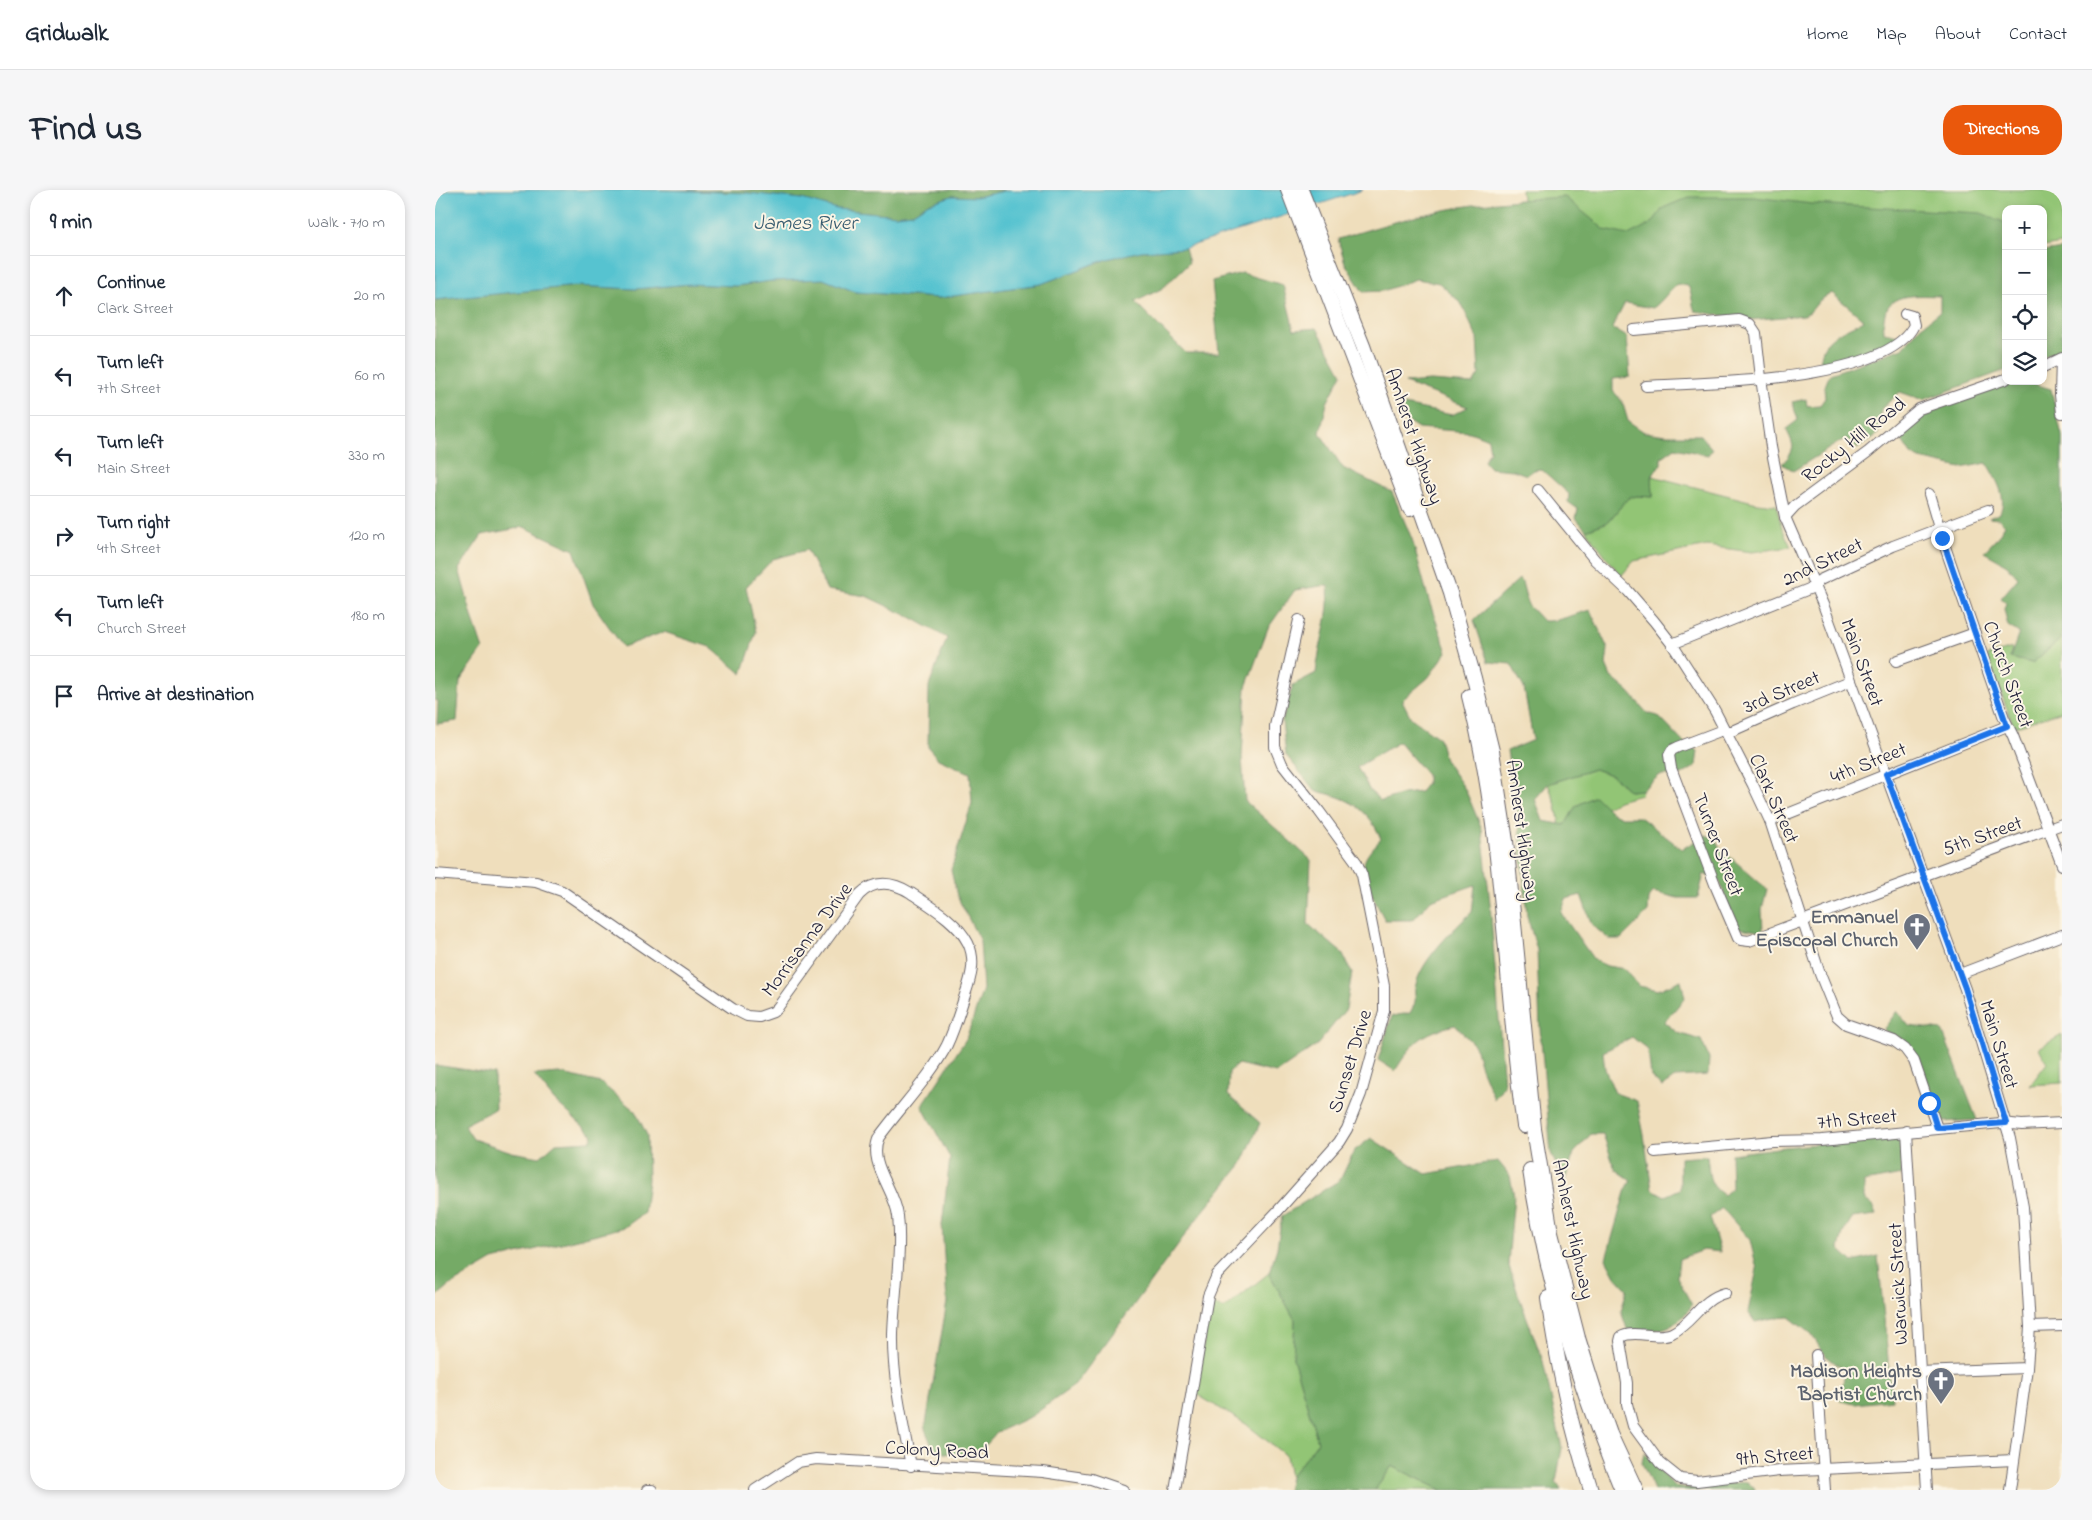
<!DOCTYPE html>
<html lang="en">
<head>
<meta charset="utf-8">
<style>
  :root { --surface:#fff; --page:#f6f6f7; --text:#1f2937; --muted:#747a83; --line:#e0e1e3; --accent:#ea580c }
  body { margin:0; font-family:"Indie Flower",sans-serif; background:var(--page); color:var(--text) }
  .controls { position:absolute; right:15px; top:15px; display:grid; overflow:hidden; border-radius:10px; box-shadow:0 2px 8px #0003 }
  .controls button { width:45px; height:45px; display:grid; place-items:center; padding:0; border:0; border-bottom:1px solid var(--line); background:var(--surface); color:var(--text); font:25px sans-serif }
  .stop { position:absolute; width:15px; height:15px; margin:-11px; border:4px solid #1a73e8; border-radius:50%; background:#fff }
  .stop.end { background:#1a73e8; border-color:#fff; box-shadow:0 1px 5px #0008 }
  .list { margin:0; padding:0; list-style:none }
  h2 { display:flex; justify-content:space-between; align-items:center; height:65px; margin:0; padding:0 20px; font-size:21px }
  h2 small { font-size:16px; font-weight:400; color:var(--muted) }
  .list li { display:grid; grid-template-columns:32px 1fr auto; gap:15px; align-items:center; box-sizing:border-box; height:80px; padding:0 20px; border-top:1px solid var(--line) }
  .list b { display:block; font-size:19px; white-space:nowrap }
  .list p { margin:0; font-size:16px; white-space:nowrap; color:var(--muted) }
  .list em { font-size:16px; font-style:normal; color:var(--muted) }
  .icon { flex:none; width:28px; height:28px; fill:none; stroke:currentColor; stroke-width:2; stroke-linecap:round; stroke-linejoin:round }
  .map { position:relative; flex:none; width:1627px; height:1300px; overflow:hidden; border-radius:20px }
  header { display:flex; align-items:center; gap:30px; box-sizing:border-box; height:70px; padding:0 25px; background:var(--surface); border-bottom:1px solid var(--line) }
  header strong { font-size:24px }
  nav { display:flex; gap:28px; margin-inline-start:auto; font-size:18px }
  .intro { display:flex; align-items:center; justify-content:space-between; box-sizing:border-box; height:120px; padding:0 30px }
  h1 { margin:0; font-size:35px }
  .button { padding:12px 22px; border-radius:20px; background:var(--accent); color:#fff; font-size:18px; font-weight:700 }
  main { display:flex; gap:30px; padding:0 30px }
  aside { flex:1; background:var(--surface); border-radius:20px; box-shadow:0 2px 8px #0003 }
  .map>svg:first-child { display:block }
</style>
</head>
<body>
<header>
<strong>Gridwalk</strong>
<nav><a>Home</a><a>Map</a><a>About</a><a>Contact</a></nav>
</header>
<div class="intro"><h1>Find us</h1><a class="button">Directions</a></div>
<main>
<aside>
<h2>9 min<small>Walk · 710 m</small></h2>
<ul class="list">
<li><svg class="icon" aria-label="ahead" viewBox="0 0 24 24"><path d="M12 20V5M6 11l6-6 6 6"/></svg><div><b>Continue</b><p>Clark Street</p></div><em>20 m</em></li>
<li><svg class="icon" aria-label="left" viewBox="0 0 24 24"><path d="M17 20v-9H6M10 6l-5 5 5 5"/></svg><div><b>Turn left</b><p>7th Street</p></div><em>60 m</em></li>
<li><svg class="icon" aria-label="left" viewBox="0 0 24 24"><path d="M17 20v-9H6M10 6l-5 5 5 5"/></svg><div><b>Turn left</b><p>Main Street</p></div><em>330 m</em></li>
<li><svg class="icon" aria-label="right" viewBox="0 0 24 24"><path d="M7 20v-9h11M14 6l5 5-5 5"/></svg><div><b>Turn right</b><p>4th Street</p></div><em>120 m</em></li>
<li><svg class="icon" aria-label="left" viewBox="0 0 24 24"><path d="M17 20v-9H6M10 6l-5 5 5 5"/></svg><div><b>Turn left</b><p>Church Street</p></div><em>180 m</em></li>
<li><svg class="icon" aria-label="arrive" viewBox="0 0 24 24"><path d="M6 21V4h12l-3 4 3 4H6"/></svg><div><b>Arrive at destination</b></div></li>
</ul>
</aside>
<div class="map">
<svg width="1627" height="1300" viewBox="0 0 1627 1300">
  <rect width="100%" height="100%" fill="#fcf5e5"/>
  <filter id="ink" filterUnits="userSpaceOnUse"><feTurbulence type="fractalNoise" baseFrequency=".02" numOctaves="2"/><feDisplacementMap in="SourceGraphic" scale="10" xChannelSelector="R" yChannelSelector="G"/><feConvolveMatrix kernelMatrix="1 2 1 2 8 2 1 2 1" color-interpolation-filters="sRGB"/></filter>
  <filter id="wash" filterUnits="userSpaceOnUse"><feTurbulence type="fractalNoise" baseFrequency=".0096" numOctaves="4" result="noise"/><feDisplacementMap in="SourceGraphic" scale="20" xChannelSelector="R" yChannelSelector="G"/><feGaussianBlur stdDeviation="1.12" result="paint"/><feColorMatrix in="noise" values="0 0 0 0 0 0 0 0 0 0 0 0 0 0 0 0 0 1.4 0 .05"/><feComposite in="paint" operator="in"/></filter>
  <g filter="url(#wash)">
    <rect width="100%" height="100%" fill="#efdebc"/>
    <!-- green -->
    <g fill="#92c575" stroke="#5a7458">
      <polygon points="1086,0 1627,0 1627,54 1608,57 1608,19 1571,19 1571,62 1093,61"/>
      <polygon points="1217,286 1322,313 1341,315 1347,338 1356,357 1317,362 1272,356 1199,371 1186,386 1151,340 1173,332 1193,308 1202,306 1218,307"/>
      <polygon points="1627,448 1627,521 1579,537 1552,466 1577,458 1575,468 1597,473"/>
      <polygon points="1160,579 1178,586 1194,601 1207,600 1206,605 1183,611 1171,617 1160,606 1141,616 1130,635 1125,634 1120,612 1113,594"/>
      <polygon points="1627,845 1627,893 1595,895 1612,873 1604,858"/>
      <polygon points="834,1083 860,1130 858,1168 883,1252 855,1287 851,1266 811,1234 761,1204 775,1113 789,1119"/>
      <polygon points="957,1276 1007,1300 940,1300"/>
    </g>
    <!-- forest -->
    <g fill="#75aa66" stroke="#4c6650" fill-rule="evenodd">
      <polygon points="225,0 574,0 541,7 517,6 492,14 478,23 461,25 402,19 367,9 313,3"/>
      <path d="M 1130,7 L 1170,40 L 1193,45 L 1217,33 L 1228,18 L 1254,7 L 1319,7 L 1377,14 L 1546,23 L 1571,33 L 1571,180 L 1488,210 L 1465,202 L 1446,219 L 1443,244 L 1422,259 L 1411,248 L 1358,281 L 1347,274 C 1361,259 1360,257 1351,239 L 1363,230 L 1357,212 L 1371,209 L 1372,216 L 1385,215 L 1390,208 L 1389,198 L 1395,184 L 1468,158 L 1485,137 L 1505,122 L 1505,106 C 1473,105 1445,102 1449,142 L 1463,145 L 1463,151 L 1410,174 L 1386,177 C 1383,146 1408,142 1429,130 L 1397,103 L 1385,110 L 1375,122 L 1369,125 L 1315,130 L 1260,121 C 1256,112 1258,105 1253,96 L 1242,94 C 1233,101 1228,111 1218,118 L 1190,113 L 1177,138 L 1192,147 L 1195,187 L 1178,189 L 1178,201 L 1187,211 L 1193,231 L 1209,242 L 1231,245 L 1266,245 L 1277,259 L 1273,265 L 1240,258 L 1226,268 L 1226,274 L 1217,286 L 1218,307 L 1202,306 L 1193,308 L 1173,332 L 1151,340 L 1141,328 L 1143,319 L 1133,312 L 1134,304 L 1106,279 L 1099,280 L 1092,285 L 1078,280 L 1055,278 L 1049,271 L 1055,261 L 1053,249 L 1035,242 L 983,238 L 961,224 L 969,215 L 1017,225 L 1033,217 L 970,193 L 995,191 L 1038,194 L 1044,184 L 1042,148 L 1026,113 L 1004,93 L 981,89 L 948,101 L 928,102 L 910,73 L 903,49 C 944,36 985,24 1026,17 C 1061,11 1096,9 1130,7 Z"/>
      <path d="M 750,58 L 754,73 L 728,98 L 700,112 L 751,163 L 784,163 L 777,91 L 807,83 L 848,95 L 859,140 L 882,138 L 907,184 L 892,213 L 885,243 L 908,278 L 957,302 L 977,349 L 994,411 L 1012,462 L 993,488 L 967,510 L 976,528 L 1004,548 L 1010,570 L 1030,599 L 1047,639 L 1055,713 L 1069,895 L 1059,909 L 1046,878 L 1040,856 L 1020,835 C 986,843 978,852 960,881 L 943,870 L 957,826 L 975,823 C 985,806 977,807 981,794 C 988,768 1018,740 1037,722 L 1040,695 L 996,710 L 978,730 L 950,730 C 943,717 928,690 929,675 C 929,666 940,656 946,649 C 933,617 912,607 880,601 L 851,565 L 847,531 L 858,495 L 881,483 C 884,453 896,425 893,395 L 860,400 L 833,438 L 811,497 L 807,567 L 810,611 L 876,670 L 873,734 L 907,763 L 917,783 L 911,819 L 883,854 L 841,883 L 803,874 L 794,882 L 793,905 L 825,933 L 807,974 L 761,1030 L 640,1195 L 597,1226 L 562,1242 L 538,1268 L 499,1261 L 490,1239 L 512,1112 L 507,1035 L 515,968 L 487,916 L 531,849 L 548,799 L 545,751 L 522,706 L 516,680 L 537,613 L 535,583 L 503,569 L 493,557 L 494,496 L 512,448 L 477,428 L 431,406 L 392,400 L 372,360 L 338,369 L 311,397 L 321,442 L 307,484 L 275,457 L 229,442 L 188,457 L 158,414 L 139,360 L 89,337 L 47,345 L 24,379 L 38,430 L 48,459 L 25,491 L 22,531 L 2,534 L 3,511 L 0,510 L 0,110 L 142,96 L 200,99 L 255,94 L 301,96 L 336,91 L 388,89 L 421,102 L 504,108 L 606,94 L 672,69 L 706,61 ZM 964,552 L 992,585 L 992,593 L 985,602 L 968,604 L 946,611 L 935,601 L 922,577 Z"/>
      <polygon points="1627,59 1627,160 1608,167 1608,62"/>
      <path d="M 1574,193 L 1596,193 L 1616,199 L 1627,246 L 1627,448 L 1597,473 L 1575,468 L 1584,443 L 1573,436 L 1569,419 L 1571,413 L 1566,408 L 1583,388 L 1572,375 L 1549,362 L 1561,349 L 1570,335 L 1564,329 L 1554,328 L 1565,323 C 1573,305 1560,289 1552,273 L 1526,278 L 1485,269 L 1476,264 L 1462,243 L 1485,225 L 1518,212 Z"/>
      <path d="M 1084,389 L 1087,392 L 1093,415 L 1108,431 C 1124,432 1139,424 1155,420 L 1173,459 L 1171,475 L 1176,487 L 1194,502 L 1212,523 L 1223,526 L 1247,551 L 1263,561 L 1261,576 L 1247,585 L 1225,585 L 1207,600 L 1194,601 L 1178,586 L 1160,579 L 1113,594 L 1100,609 L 1108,631 L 1130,635 L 1141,616 L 1160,606 L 1176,622 L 1187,627 L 1205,627 L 1247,659 L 1271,645 L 1278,648 L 1287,660 L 1332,699 L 1327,719 L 1328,742 L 1304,738 L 1293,716 L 1285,692 L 1269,684 L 1263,708 L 1243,708 L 1218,702 L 1214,709 L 1213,722 L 1186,749 L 1174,749 L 1157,735 L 1146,705 L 1131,709 L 1126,723 L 1159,770 L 1172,776 L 1190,779 L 1204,796 L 1223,800 L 1246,790 L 1250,808 L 1229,832 L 1243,843 L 1266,850 L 1274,868 L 1273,885 L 1241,887 L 1227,897 L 1216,887 L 1213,860 L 1197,847 L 1168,862 L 1170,879 L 1180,903 L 1202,911 L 1209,945 L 1217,999 L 1230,1006 L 1245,999 L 1245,968 L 1272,966 C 1275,985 1272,994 1289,1005 L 1297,998 L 1296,964 L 1350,957 L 1465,946 L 1467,985 L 1429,992 L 1429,1009 L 1437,1015 L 1441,1025 L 1417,1028 L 1408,1043 L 1404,1059 L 1418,1072 L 1443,1066 L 1457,1210 L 1420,1214 L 1405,1211 L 1410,1181 L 1390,1165 L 1376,1144 L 1354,1127 L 1339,1128 L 1320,1132 L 1313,1122 L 1322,1079 L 1315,1050 L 1287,1018 L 1275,1027 L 1285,1062 L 1268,1060 L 1244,1069 L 1242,1087 L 1257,1115 C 1239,1142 1222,1142 1192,1139 L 1186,1121 L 1192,1099 L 1180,1086 L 1171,1069 L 1190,1002 L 1196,990 L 1180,979 L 1168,944 L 1156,944 L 1139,963 L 1129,993 L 1116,963 L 1105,839 L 1102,760 L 1092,726 L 1083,623 L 1072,561 L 1098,550 L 1089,498 L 1076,474 L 1053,472 L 1039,430 Z"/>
      <polygon points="1462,821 1474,836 1507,840 1542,930 1507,932 1495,907 1483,868 1469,850 1448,840"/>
      <polygon points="0,875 59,884 60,919 29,935 38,949 77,962 105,967 121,953 155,951 158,945 119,910 99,885 124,883 166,893 200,921 212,945 213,990 209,1023 190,1037 58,1070 14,1096 0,1108"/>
      <polygon points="936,948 991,984 1063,971 1075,986 1079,1006 1073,1073 1083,1104 1108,1171 1127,1258 1121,1292 1126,1300 1007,1300 957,1276 940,1300 852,1300 855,1287 883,1252 858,1168 860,1130 834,1083 842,1058 847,1026 905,990 919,961"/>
      <polygon points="1209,1262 1239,1296 1252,1298 1310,1292 1319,1297 1320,1300 1219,1300 1207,1273"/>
    </g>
    <!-- water -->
    <polygon fill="#57c3d0" stroke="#3c7286" points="14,0 225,0 313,3 367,9 402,19 461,25 478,23 492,14 517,6 541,7 574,0 928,0 750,58 706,61 672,69 606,94 504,108 421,102 388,89 336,91 301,96 255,94 200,99 142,96 0,110 0,5"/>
  </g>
  <g filter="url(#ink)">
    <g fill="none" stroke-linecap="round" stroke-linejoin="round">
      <defs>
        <g id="minor">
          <polyline points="1199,140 1304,130 1315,134 1321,143 1326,188 1336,257 1350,327 1389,417 1530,799 1575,948 1588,1017 1595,1137 1592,1178 1575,1300"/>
          <polyline points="1626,169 1625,205 1627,223"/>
          <polyline points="1608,177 1627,168"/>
          <path d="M 1211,196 C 1270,192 1451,193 1479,135 L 1477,126 L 1470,124"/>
          <polyline points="1103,300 1160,370 1193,401 1219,431 1237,454 1280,521 1318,595 1335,631 1385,784 1402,826 1411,834 1459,851 1470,859 1479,871 1502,938"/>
          <polyline points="1494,304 1507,348 1569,528 1578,546 1627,675"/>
          <polyline points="1350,327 1360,316 1433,262 1484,219 1571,189"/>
          <polyline points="1237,454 1379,397 1385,390 1458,356 1553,320"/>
          <polyline points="1461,471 1540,443"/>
          <polyline points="1415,491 1358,514 1297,541 1285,541 1243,557 1237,560 1234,565 1236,578 1281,697 1303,748 1306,750 1314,751 1627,634"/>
          <polyline points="1335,631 1572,536"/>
          <path d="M 0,684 L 101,692 L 127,701 L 298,819 L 312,826 L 324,827 L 338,822 L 343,817 L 424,705 C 440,689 458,692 476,703 C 495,716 522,731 533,753 C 542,772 535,790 529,808 C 524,824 519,840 512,855 C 496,886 465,918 444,947 C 432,973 460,999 463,1026 C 467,1061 459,1107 458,1144 C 457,1186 468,1234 476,1276"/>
          <polyline points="1525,784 1627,745"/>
          <polyline points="1471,941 1492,1300"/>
          <polyline points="1220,962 1337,951 1387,950 1566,933 1587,935 1627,933"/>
          <path d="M 1290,1103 C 1266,1109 1258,1133 1237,1143 C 1222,1150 1198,1139 1186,1147 L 1185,1151 L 1192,1193 L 1192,1214 L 1198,1236 L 1225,1273 L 1245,1289 L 1262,1291 L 1344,1281 L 1579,1270"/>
          <polyline points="1595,1137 1627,1136"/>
          <polyline points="1381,1165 1390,1300"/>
          <polyline points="1484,1182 1592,1178"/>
          <polyline points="212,1300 217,1300"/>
          <polyline points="320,1300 363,1272 381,1269 608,1282 656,1289 688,1300"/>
          <polyline points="740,1300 773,1106 782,1085 841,1023 904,952 912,939 926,904 949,821 949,796 927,685 922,673 884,621 847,574 840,557 840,536 864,430"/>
        </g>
        <g id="highway">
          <polyline points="853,0 975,319"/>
          <polyline points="866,0 928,156 1015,403 1039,488 1057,561 1071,651 1099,939 1116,1043 1143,1148 1159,1199 1175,1244 1201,1300"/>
          <path d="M 1034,506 C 1070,647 1069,793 1089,936"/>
          <path d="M 1095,980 C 1111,1091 1144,1197 1187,1300"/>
          <path d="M 1113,1108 C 1122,1173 1136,1238 1156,1300"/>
        </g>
      </defs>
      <!-- minor casing -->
      <use href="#minor" stroke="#6a6468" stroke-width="12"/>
      <!-- highway casing -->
      <use href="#highway" stroke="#6a6468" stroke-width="16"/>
      <!-- minor -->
      <use href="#minor" stroke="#fff" stroke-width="10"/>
      <!-- highway -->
      <use href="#highway" stroke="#fff" stroke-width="14"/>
    </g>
  </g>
  <g fill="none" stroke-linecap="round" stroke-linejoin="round" filter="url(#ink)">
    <!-- route -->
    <polyline stroke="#1a73e8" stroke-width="6" points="1494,913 1502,938 1571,933 1530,798 1451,584 1572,536 1507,348"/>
  </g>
  <!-- icons -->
  <defs>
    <symbol id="church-pin" viewBox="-11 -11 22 30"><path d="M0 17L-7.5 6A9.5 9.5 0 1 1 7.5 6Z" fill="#6b7280" stroke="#fcf5e5"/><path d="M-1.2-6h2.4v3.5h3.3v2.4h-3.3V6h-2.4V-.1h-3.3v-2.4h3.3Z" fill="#fff"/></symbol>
  </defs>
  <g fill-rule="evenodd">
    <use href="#church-pin" x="1466" y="721" width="32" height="43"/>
    <use href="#church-pin" x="1490" y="1175" width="32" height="43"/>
  </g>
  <g text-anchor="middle" stroke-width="4" stroke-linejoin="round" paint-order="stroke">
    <!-- street labels -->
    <g font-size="20" fill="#22223b" stroke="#fcf5e5">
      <text transform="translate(980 246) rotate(71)" y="7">Amherst Highway</text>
      <text transform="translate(1418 249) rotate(-38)" y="7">Rocky Hill Road</text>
      <text transform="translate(1387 371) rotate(-26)" y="7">2nd Street</text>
      <text transform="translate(1428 472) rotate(70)" y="7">Main Street</text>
      <text transform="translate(1574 484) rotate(70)" y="7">Church Street</text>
      <text transform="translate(1346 501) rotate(-23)" y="7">3rd Street</text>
      <text transform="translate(1433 572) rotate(-22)" y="7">4th Street</text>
      <text transform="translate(1340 608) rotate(66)" y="7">Clark Street</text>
      <text transform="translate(1088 640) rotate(82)" y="7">Amherst Highway</text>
      <text transform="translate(1547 645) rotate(-20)" y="7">5th Street</text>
      <text transform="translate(1284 654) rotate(69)" y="7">Turner Street</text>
      <text transform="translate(371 749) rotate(-53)" y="7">Morrisanna Drive</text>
      <text transform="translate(1565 854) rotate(73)" y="7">Main Street</text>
      <text transform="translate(914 871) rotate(-73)" y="7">Sunset Drive</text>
      <text transform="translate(1422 928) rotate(-5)" y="7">7th Street</text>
      <text transform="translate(1139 1039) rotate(78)" y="7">Amherst Highway</text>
      <text transform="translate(1462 1094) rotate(-93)" y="7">Warwick Street</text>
      <text transform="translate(502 1259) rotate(3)" y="7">Colony Road</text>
      <text transform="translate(1340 1265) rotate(-5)" y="7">9th Street</text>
    </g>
    <!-- worship labels -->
    <g font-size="20" font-weight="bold" fill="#5b616d" stroke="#fcf5e5" text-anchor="end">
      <text x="1463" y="733">Emmanuel<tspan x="1463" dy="23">Episcopal Church</tspan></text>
      <text x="1487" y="1187">Madison Heights<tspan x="1487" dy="23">Baptist Church</tspan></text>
    </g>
    <!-- water labels -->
    <g font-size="21" font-style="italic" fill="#355a6f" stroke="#fcf5e5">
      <text x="370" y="39">James River</text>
    </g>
  </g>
</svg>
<div class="controls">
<button>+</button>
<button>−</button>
<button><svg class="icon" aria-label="locate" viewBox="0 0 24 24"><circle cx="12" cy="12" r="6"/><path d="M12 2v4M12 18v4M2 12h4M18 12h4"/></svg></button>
<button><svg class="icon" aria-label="layers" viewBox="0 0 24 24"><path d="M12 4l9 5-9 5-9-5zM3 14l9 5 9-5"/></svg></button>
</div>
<div class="stop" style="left:1494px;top:913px"></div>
<div class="stop end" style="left:1507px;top:348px"></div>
</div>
</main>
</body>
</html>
